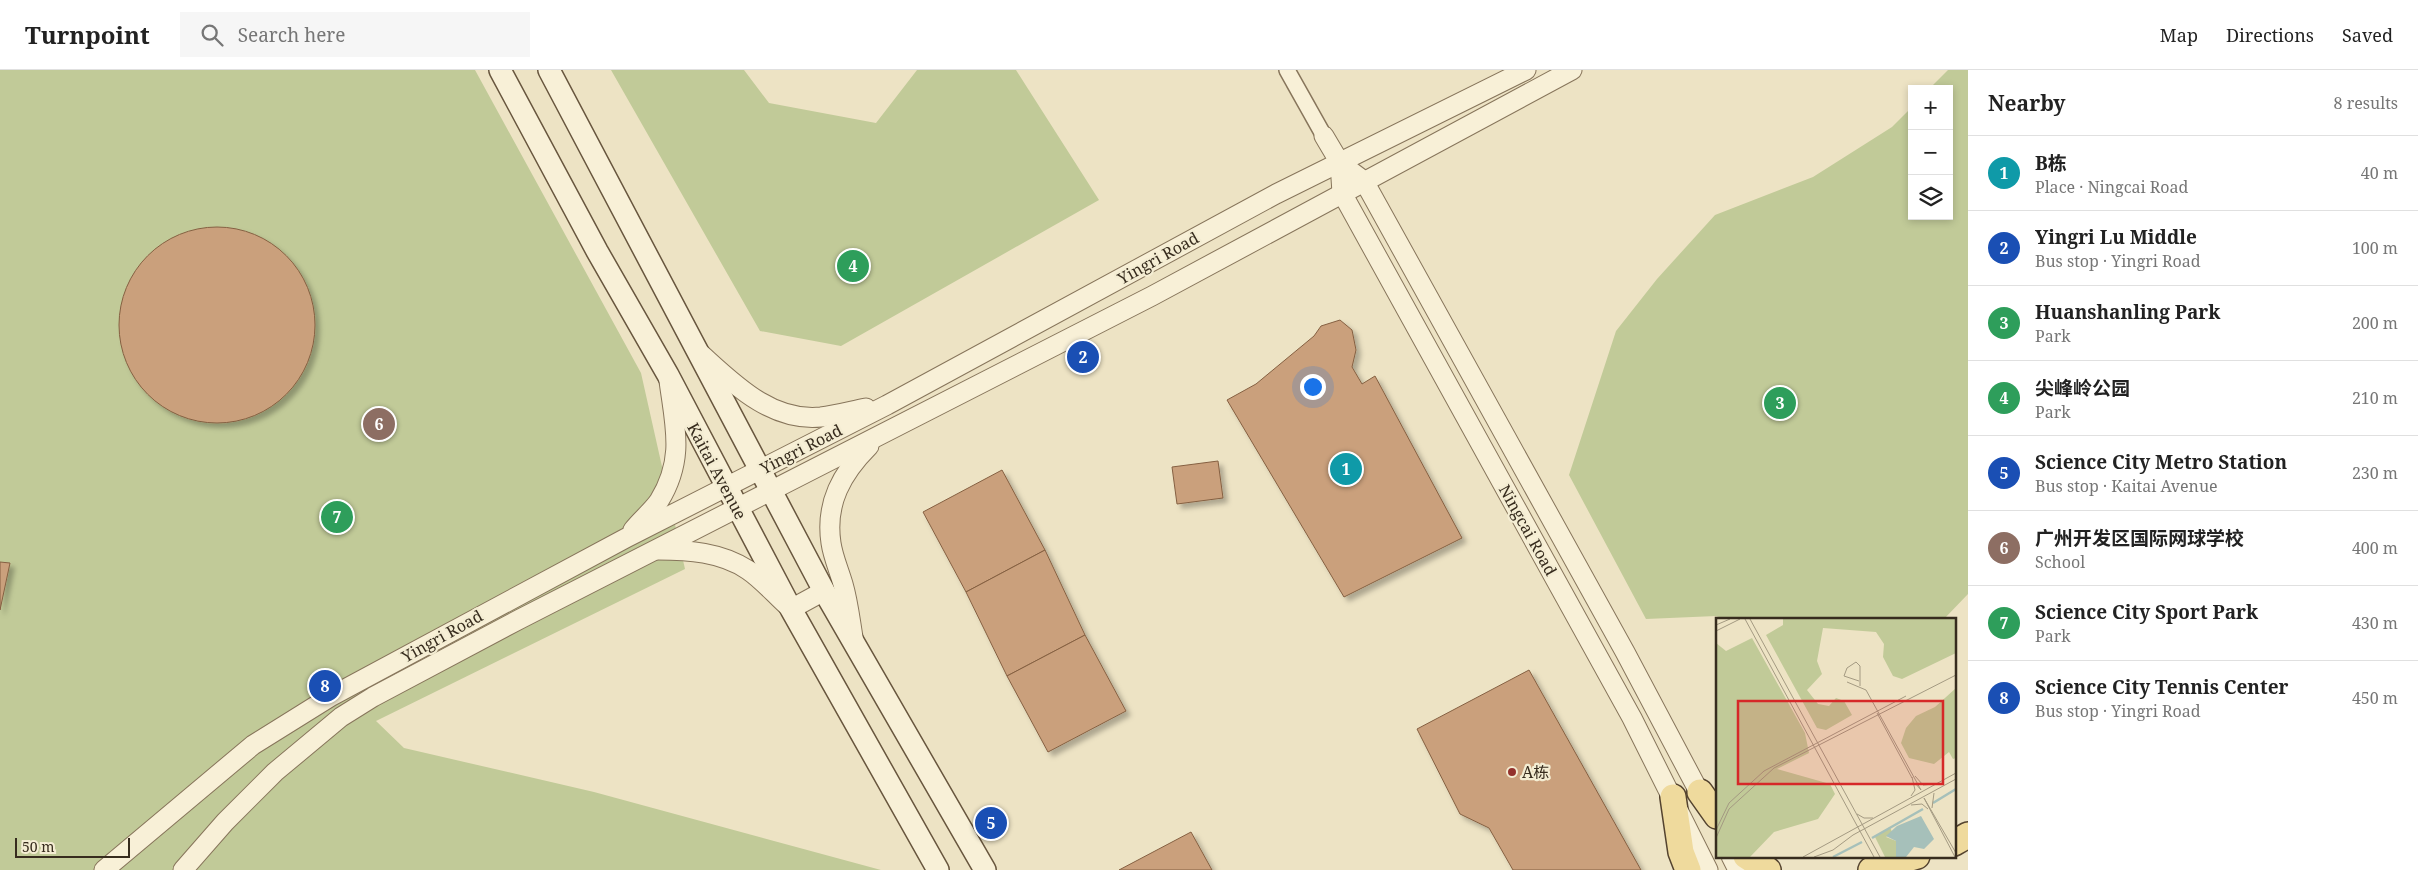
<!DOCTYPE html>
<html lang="en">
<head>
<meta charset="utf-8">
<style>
  :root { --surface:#fff; --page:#f6f6f6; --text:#222; --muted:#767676; --line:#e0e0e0; --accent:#94322d }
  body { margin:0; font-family:"Noto Serif","Noto Sans SC",serif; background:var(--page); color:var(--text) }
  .controls { position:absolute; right:15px; top:15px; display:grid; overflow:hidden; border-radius:0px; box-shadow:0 2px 8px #0003 }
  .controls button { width:45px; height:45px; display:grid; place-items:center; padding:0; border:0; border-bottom:1px solid var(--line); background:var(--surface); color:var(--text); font:25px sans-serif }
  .scale { position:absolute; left:15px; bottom:12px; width:115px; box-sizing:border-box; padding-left:5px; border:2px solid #372c1e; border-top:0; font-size:14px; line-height:18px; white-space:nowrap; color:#372c1e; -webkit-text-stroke:4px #f4edd3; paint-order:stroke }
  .you { position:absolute; left:1312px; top:316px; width:18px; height:18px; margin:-12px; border:4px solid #fff; border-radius:50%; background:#1a73e8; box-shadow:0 0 0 8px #1a73e833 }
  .badge { display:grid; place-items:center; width:32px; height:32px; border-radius:50%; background:var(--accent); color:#fff; font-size:16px; font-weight:700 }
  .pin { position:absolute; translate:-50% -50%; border:2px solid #fff; box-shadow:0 1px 5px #0006 }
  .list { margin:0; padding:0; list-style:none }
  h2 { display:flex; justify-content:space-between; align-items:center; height:65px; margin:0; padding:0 20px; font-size:21px }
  h2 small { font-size:16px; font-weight:400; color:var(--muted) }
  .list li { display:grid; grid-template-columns:32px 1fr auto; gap:15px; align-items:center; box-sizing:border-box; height:75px; padding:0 20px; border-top:1px solid var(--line) }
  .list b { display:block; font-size:19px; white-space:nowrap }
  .list p { margin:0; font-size:16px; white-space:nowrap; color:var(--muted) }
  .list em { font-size:16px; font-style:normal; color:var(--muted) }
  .icon { flex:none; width:28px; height:28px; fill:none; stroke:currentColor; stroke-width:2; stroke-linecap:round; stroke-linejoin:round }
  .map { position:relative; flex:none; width:1968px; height:800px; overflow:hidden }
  header { display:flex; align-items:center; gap:30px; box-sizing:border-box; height:70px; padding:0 25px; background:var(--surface); border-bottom:1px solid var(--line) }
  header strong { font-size:24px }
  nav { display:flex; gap:28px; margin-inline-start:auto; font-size:18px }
  .search { width:350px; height:45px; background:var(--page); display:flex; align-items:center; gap:12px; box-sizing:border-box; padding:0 18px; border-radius:0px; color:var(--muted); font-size:19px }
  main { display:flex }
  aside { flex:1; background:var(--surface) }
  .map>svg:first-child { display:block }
</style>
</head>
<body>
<header>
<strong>Turnpoint</strong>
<div class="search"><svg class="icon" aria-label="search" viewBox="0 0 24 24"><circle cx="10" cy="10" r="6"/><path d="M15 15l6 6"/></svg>Search here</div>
<nav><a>Map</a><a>Directions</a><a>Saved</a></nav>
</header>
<main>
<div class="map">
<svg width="1968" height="800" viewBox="0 0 1968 800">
  <defs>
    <filter id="shadow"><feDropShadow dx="4.5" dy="4.5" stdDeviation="2.5" flood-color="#0004"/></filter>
  </defs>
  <rect width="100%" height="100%" fill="#ede3c4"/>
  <!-- green -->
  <g fill="#c1ca98">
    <polygon points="0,0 475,0 641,303 685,499 376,651 404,678 594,722 881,800 0,800"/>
    <polygon points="611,0 744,0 769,33 876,53 917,0 1016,0 1099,130 841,276 760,261"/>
    <polygon points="1948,0 1968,0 1968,524 1944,549 1725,549 1716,546 1646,549 1569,405 1616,261 1657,209 1715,145 1813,107 1892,57 1912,37 1912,146 1949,146 1949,19 1929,19"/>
  </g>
  <!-- building -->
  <g fill="#caa07b" stroke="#856042" filter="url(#shadow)">
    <circle cx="217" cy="255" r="98"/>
    <polygon points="1340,250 1352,260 1356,280 1352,297 1362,314 1375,306 1462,468 1344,527 1227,330 1256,314 1314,266 1321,256"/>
    <polygon points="1218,391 1223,428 1177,434 1172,397"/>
    <polygon points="1002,400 1045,480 966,522 923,442"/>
    <polygon points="1045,480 1085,565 1007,606 966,522"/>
    <polygon points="0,492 10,493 0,540"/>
    <polygon points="1085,565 1126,641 1048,682 1007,606"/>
    <polygon points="1529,600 1641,800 1513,800 1489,758 1460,744 1417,659"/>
    <polygon points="1191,762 1212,800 1119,800"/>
  </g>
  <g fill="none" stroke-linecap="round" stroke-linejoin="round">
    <defs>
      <polyline id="minor" points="1287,0 1324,66"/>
      <g id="tertiary">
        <polyline points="1324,66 1340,93 1364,111 1625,582 1705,733"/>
        <polyline points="1340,93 1342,123 1632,648 1708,800"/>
        <path d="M 702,285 C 735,315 772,352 821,347 C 836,345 851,341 866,338"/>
        <path d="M 633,460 C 641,450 652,441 659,431 C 685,389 675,356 669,311"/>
        <path d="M 658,480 C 688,480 721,482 748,500 C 763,510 777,527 791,539 L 824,521"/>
        <path d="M 853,567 C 850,549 848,531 843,514 C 839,500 833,487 831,473 C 825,433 842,403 869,376"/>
        <polyline points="1731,786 1738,800"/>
        <polyline points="104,800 253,675 330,627 626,468 887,335 1276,124 1526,0"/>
        <polyline points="183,800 225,752 275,702 341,647 373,627 520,549 1152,226 1572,0"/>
      </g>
      <g id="secondary">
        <polyline points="500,0 597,181 668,305 791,539 938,800"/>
        <polyline points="549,0 824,521 985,800"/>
      </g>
      <g id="primary">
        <polyline points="1700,722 1717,746"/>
        <polyline points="1673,727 1681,782 1688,800"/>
        <polyline points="1954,773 1968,765"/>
        <polyline points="1746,786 1768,800"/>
        <polyline points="1871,800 1917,786"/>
      </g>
    </defs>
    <!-- minor casing -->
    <use href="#minor" stroke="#87755b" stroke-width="18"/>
    <!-- tertiary casing -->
    <use href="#tertiary" stroke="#87755b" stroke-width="21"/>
    <!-- secondary casing -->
    <use href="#secondary" stroke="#68563e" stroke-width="24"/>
    <!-- primary casing -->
    <use href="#primary" stroke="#54432f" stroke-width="28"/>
    <!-- minor -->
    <use href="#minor" stroke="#f8f0d7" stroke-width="15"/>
    <!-- tertiary -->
    <use href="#tertiary" stroke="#f8f0d7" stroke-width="19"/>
    <!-- secondary -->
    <use href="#secondary" stroke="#f8f0d7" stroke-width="21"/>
    <!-- primary -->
    <use href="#primary" stroke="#efda9d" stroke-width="25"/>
  </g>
  <!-- markers -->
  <circle fill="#94322d" stroke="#f4edd3" stroke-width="2" cx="1512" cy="702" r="5"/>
  <g text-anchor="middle" stroke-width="4.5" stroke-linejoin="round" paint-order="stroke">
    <!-- street labels -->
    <g font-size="16" fill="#372c1e" stroke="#f4edd3">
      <text transform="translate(1158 188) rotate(-29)" y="6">Yingri Road</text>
      <text transform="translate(801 379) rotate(-27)" y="6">Yingri Road</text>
      <text transform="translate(717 401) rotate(62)" y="6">Kaitai Avenue</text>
      <text transform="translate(1528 460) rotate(61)" y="6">Ningcai Road</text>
      <text transform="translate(442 566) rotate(-29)" y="6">Yingri Road</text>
    </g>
    <!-- poi labels -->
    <g font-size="16" fill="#372c1e" stroke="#f4edd3" text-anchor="start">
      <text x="1522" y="708">A栋</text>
    </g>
  </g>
  <!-- overview -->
  <g transform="translate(1716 548)">
    <rect width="240" height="240" fill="#ede3c4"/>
    <path d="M 67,1 L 240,1 L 240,35 L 186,61 L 177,58 L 167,39 L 168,26 L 160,14 L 107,10 L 101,43 L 106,56 L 91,72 L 102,86 L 113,88 L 120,80 L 128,83 L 136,97 L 110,112 L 101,110 L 50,17 L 67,7 ZM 36,20 L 89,115 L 93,135 L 61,151 L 114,166 L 119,176 L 102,201 L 58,214 L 34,239 L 0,239 L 0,25 L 10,33 ZM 240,70 L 240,140 L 237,141 L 233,134 L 218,146 L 193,140 L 185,125 L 190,110 L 200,98 L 219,89 ZM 174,209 L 176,214 L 170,219 L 180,223 L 180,239 L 169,239 L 159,219 Z" fill="#c1ca98"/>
    <path d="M 205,198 L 218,221 L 208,231 L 198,229 L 190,239 L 180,239 L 180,223 L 170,218 L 181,208 Z" fill="#a6c0ba"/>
    <path fill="none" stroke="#a6c0ba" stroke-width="2.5" d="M 217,185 L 240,171M 156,220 L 207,191M 117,239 L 146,224"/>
    <path fill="none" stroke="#a49a82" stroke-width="1" d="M 29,1 L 158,239M 34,1 L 164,239M 0,7 L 14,1M 0,13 L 24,1M 143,63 L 128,58 L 131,50 L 140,44 L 144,48 L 144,68M 131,64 L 150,72 L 205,172 L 199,165M 161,95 L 196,160M 199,158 L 207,167 L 218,166M 195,178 L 199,172 L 196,159M 195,187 L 206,186 L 212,191M 216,190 L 218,175M 141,196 L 148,200 L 157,200M 0,212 L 13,185 L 48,153 L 190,78M 0,220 L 13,191 L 58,150 L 240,57M 87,239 L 240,155M 98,239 L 117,232 L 137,217 L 240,161M 239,239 L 208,180 L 240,235"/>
    <path fill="#d62828" fill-opacity="0.15" stroke="#d62828" stroke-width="2.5" d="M 22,83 L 227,83 L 227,166 L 22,166 Z"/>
    <rect width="240" height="240" fill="none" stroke="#372c1e" stroke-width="2.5"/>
  </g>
</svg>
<div class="controls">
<button>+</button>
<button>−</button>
<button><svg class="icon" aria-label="layers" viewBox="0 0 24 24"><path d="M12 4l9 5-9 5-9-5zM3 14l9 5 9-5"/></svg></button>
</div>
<div class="scale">50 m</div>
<div class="you"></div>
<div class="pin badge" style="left:1346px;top:399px;background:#0f9aa8">1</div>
<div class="pin badge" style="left:1083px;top:287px;background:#1a4fb4">2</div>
<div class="pin badge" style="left:1780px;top:333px;background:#2e9e5b">3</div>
<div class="pin badge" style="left:853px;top:196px;background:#2e9e5b">4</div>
<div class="pin badge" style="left:991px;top:753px;background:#1a4fb4">5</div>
<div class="pin badge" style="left:379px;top:354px;background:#8d6e63">6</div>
<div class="pin badge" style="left:337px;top:447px;background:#2e9e5b">7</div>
<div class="pin badge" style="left:325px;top:616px;background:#1a4fb4">8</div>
</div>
<aside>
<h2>Nearby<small>8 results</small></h2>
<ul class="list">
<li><span class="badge" style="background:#0f9aa8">1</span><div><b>B栋</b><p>Place · Ningcai Road</p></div><em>40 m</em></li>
<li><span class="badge" style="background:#1a4fb4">2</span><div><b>Yingri Lu Middle</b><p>Bus stop · Yingri Road</p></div><em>100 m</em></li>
<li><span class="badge" style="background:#2e9e5b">3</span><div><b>Huanshanling Park</b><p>Park</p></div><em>200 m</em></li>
<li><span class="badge" style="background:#2e9e5b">4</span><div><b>尖峰岭公园</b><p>Park</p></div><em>210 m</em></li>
<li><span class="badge" style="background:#1a4fb4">5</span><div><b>Science City Metro Station</b><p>Bus stop · Kaitai Avenue</p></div><em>230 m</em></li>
<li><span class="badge" style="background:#8d6e63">6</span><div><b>广州开发区国际网球学校</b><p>School</p></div><em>400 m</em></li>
<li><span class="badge" style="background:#2e9e5b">7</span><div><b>Science City Sport Park</b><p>Park</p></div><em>430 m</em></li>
<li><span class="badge" style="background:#1a4fb4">8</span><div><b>Science City Tennis Center</b><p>Bus stop · Yingri Road</p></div><em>450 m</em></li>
</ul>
</aside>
</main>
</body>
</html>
